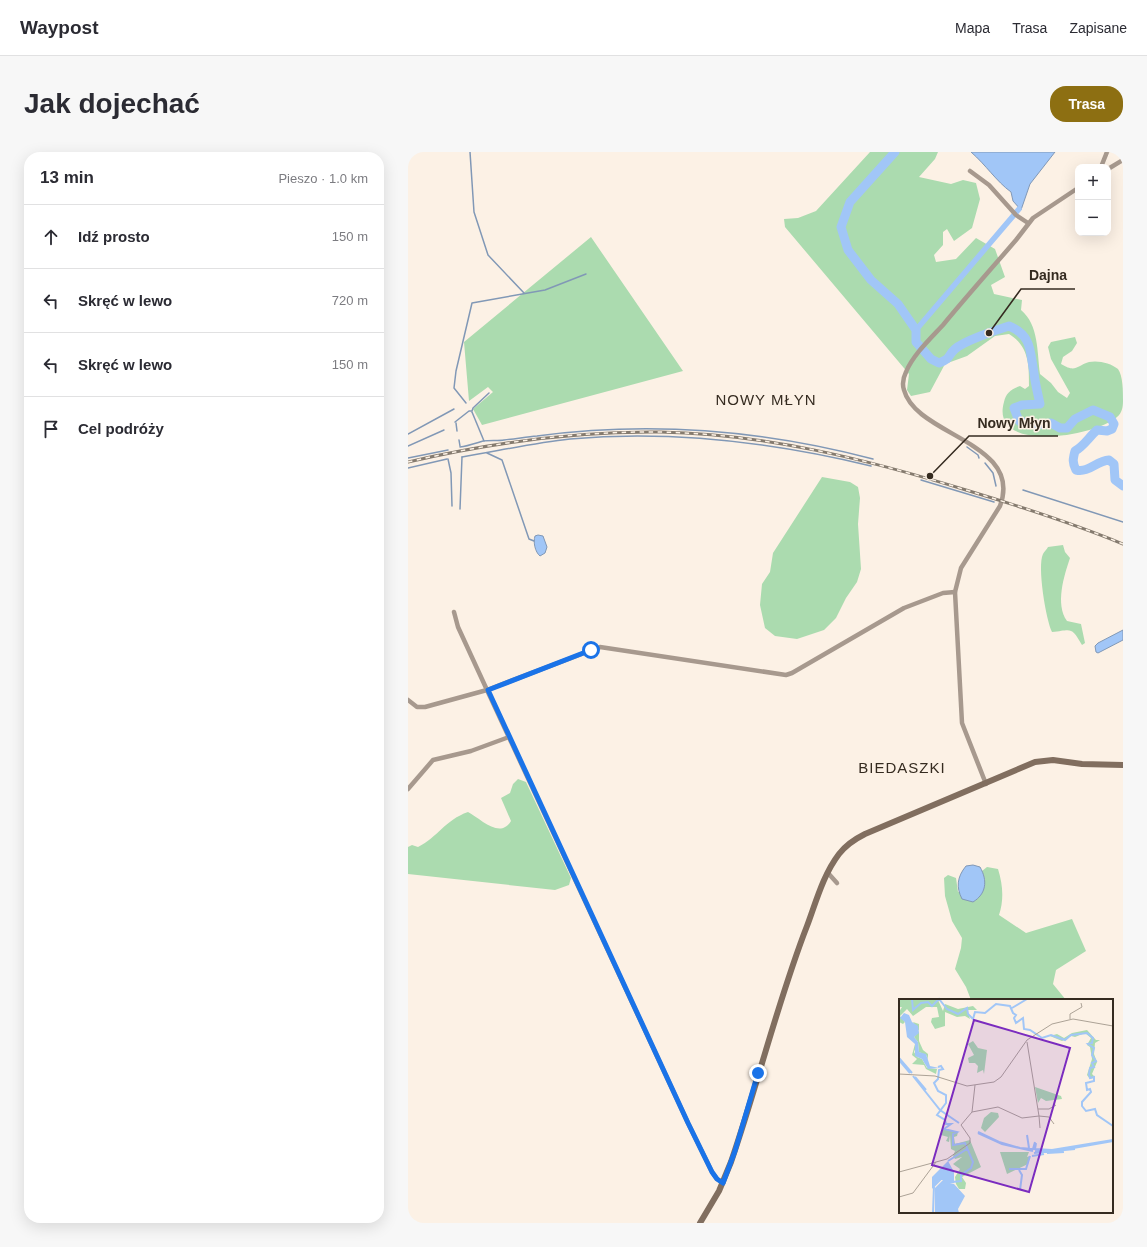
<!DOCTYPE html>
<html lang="pl">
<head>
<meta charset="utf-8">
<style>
  :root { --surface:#fff; --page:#f7f7f7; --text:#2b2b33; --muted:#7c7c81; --line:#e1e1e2; --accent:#8d6f12 }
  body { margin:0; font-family:Arial,sans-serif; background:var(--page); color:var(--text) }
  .controls { position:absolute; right:12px; top:12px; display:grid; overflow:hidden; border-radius:8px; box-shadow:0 4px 16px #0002 }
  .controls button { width:36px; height:36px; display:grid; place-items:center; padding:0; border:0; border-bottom:1px solid var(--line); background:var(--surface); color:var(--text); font:20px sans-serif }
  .stop { position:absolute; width:12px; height:12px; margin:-9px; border:3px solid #1a73e8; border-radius:50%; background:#fff }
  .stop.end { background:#1a73e8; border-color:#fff; box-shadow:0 1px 4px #0008 }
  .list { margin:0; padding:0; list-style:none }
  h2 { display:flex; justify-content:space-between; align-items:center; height:52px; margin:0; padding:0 16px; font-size:17px }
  h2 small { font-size:13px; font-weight:400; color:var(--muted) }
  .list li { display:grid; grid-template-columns:26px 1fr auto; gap:12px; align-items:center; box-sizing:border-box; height:64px; padding:0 16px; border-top:1px solid var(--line) }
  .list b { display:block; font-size:15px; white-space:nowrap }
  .list em { font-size:13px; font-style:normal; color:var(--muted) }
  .icon { flex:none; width:22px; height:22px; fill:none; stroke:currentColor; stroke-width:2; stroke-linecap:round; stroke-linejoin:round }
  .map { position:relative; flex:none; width:715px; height:1071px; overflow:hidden; border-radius:16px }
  header { display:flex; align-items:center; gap:24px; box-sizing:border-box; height:56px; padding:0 20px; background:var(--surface); border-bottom:1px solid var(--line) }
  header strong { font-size:19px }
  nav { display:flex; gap:22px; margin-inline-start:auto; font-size:14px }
  .intro { display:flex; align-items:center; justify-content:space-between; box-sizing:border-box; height:96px; padding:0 24px }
  h1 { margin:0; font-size:28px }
  .button { padding:10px 18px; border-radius:16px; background:var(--accent); color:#fff; font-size:14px; font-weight:700 }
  main { display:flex; gap:24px; padding:0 24px }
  aside { flex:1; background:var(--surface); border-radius:16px; box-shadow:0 4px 16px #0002 }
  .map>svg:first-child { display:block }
</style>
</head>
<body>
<header>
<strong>Waypost</strong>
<nav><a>Mapa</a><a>Trasa</a><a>Zapisane</a></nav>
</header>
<div class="intro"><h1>Jak dojechać</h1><a class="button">Trasa</a></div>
<main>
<aside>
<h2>13 min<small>Pieszo · 1.0 km</small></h2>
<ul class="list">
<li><svg class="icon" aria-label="ahead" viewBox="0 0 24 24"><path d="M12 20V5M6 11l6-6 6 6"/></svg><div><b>Idź prosto</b></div><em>150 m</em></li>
<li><svg class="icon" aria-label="left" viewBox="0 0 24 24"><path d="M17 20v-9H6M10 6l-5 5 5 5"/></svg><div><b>Skręć w lewo</b></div><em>720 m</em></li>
<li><svg class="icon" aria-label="left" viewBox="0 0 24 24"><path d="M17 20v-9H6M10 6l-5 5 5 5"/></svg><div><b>Skręć w lewo</b></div><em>150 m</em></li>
<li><svg class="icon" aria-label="arrive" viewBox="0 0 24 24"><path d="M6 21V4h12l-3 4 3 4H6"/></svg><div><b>Cel podróży</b></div></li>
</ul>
</aside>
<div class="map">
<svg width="715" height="1071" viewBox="0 0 715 1071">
  <rect width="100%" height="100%" fill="#fcf1e5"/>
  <!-- green -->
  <g fill="#abdbaf">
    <path d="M 462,0 L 530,0 L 527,7 L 511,25 L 543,32 L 555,28 L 568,31 L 572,47 L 564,76 L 546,89 L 539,77 L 535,80 L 535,93 L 526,103 L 528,110 L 548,107 L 568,86 L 587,97 L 597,125 L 583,133 L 586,142 L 614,148 L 613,158 C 631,173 629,200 632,222 L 643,231 L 650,240 L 659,246 L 662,241 L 643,207 L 640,195 L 643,190 L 667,185 L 669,191 L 664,199 L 655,205 L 653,212 C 668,221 668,214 681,210 C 690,208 703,211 710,217 C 715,224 715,239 715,249 C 715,255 714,261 709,265 C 687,285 581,302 596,250 C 598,241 603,237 612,234 L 617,237 L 621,234 C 621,213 621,194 601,182 L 587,184 L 559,204 L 537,212 L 522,240 L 503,244 L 499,238 L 501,222 L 377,75 L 376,67 L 390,66 L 408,59 Z"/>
    <polygon points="183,85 275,219 74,273 65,257 85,240 80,235 61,249 56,190"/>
    <polygon points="414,325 442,330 450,335 452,346 450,372 453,417 449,430 438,446 428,466 416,478 389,487 367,484 357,476 352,453 354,432 362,420 365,401"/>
    <path d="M 655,393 L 657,400 L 662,406 C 656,424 647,452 659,469 L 673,472 L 677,491 L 674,493 C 663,474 664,478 644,480 C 638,468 629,414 635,402 C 636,400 639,397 640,395 Z"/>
    <path d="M 110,627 L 118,630 L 163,726 L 161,733 L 147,738 L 0,722 L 0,695 L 4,693 L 10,695 C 30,685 37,668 60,660 C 72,666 92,688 103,669 L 93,646 L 102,641 L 105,632 Z"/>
    <path d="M 579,715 L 590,717 C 595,733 596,748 591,763 L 618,781 L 664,767 L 678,799 L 648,818 L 645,832 L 658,848 L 563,848 L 558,835 L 547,817 L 553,796 L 554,786 L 544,769 L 537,744 L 536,726 L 540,723 L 548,726 L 550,740 L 577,729 L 574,719 Z"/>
  </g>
  <!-- water -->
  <g fill="#a1c6f7" stroke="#8198b6">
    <path d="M 563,0 L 647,0 L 622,32 L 613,58 L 605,49 L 603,40 C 588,29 578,13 563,0 Z"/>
    <path d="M 130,383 L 135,384 L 139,395 L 137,401 L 132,404 C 127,400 125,390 127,384 Z"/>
    <polygon points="715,478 715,488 690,501 688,500 687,494 690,491"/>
    <path d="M 565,713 L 572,715 C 580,729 578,742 565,750 L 554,747 C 548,735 549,725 558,714 Z"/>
  </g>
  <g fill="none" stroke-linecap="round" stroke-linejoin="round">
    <!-- stream -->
    <g stroke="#8198b6" stroke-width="1.5">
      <polyline points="62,0 66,60 80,103 116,141"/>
      <polyline points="58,251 46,236 48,219 64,151 137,138 178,122"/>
      <polyline points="64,260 76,289"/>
      <polyline points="47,270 61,259 64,259 65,256 81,241"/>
      <polyline points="48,271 49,279"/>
      <polyline points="0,282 46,257"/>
      <polyline points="51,288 52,294"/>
      <polyline points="0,294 36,278"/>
      <path d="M 52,295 C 60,294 68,291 75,289 C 82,288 90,289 96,288 C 107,287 118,285 129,284 C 242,269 355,278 465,307"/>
      <polyline points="559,295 570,303 571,306"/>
      <polyline points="79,301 94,308 121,387 126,389"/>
      <path d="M 54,305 C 90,299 125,291 162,287 C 264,278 364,290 463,314"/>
      <polyline points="0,306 40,298"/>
      <polyline points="40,307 43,321 44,354"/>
      <polyline points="577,311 585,321 588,334"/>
      <polyline points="0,316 39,307"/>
      <polyline points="513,328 586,350"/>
      <polyline points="615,338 715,370"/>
      <polyline points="52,357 54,305"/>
    </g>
    <!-- canal -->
    <polyline stroke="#a1c6f7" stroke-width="5.5" points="508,178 611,57"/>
    <!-- river -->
    <path stroke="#a1c6f7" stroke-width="9" d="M 487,0 L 442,50 L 433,75 L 440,98 L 463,128 L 490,152 L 508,178 L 508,190 L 523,207 L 531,211 C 544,206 539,204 547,197 C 556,189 588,178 601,174 C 624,183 622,200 626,221 C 627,231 630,242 632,252 L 614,253 L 606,256 L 611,269 L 628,273 L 643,271 L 652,276 L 659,276 L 667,267 L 685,258 L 702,265 L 706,272 L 704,277 L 699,279 L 689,278 C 681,285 676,294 667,299 C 665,307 664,310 668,318 C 681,321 688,309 701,308 L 706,312 L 707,328 L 715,334"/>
    <!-- street -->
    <g stroke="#a7998e" stroke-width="4.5">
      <polyline points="693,15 699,0"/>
      <polyline points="700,17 715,8"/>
      <polyline points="562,19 581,33 608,63 620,71"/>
      <polyline points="0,548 9,555 17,555 79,538 50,475 46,460"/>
      <path d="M 578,632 L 554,571 L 547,440 L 553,416 L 592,354 C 616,290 508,284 496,238 C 494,232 495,226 498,220 C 505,203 522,187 535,173 C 559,144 584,116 608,88 L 625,66 L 670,36"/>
      <polyline points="0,637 25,608 63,599 101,585"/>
      <polyline points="420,721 429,731"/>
      <polyline points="315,1031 309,1027 304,1020 280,971 79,538 192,495 378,523 384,521 496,456 535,441 547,440"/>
    </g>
    <!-- secondary -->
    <path stroke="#816e5f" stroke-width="6" d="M 292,1071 L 311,1039 L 323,1010 C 350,932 369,851 399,774 C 408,750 415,723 431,702 C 438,693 447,687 457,682 L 627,610 L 645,608 L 674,612 L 715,613"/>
    <defs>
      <path id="rail" d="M 0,310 C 82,291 167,279 252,280 C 357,282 458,307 558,338 C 611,354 664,371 715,392"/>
    </defs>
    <!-- rail casing -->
    <use href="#rail" stroke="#857b6f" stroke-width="3"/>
    <!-- rail -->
    <use href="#rail" stroke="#fcf1e5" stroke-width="1.5" stroke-dasharray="4.5" stroke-linecap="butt"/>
  </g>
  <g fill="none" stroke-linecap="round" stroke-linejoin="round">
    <!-- route -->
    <polyline stroke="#1a73e8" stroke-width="5" points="183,498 80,538 280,971 304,1020 309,1027 315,1031 327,999 350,921"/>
  </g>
  <g text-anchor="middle" stroke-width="3" stroke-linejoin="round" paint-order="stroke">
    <!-- quarter labels -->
    <g font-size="15" letter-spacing="1" fill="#352b20" stroke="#fcf1e5">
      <text x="358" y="253">NOWY MŁYN</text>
      <text x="494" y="621">BIEDASZKI</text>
    </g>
  </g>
  <!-- overview -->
  <g transform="translate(491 847)">
    <rect width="214" height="214" fill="#fcf1e5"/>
    <path d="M 0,0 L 39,1 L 44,12 L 46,5 L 59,10 L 74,7 L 78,11 L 68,11 L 71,20 L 66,17 L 58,18 L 46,13 L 46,27 L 36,30 L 32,23 L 33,19 L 40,18 L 38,8 L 27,8 L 14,17 L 8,10 L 1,17 L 6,23 L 4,25 L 0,23 L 0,13 L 3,8 L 0,8 ZM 14,23 L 20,25 L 20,42 L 24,51 L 29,55 L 29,62 L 28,57 L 20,53 L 19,43 L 15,38 L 20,32 ZM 188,31 L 197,41 L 201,41 L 196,44 L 195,55 L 198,63 L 193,75 L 196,78 L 191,80 L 188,76 L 193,60 L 191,48 L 188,46 L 192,39 L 186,34 L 176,38 L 172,37 L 163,42 L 151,37 L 158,35 L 165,39 L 173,34 ZM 74,42 L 79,49 L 88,51 L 85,75 L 84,71 L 78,74 L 79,67 L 76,64 L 70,64 L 69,59 L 75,56 L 69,45 ZM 16,45 L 17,48 L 15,53 L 18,58 L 23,60 L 28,69 L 38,70 L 37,75 L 27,70 L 25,66 L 13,65 L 18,60 L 13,56 ZM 136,88 L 162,97 L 163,100 L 147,102 L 142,99 L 139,104 ZM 92,113 L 99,114 L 100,118 L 86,133 L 82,129 L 85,119 ZM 46,130 L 59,133 L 58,137 L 55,138 L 56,145 L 71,141 L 82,168 L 63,178 L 67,184 L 66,190 L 60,190 L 57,185 L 56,178 L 61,170 L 54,165 L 63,158 L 56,160 L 54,157 L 56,152 L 52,150 L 51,136 L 50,143 L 47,142 L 49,138 L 42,136 L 42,132 ZM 101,153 L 130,153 L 128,158 L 131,157 L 129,165 L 108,175 Z" fill="#abdbaf"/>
    <path d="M 5,14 L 10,16 L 13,23 L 19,27 L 20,34 L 15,38 L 19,43 L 20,53 L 27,55 L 31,67 L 40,69 L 29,70 L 23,60 L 16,57 L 16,45 L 8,38 L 6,23 L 1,19 ZM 49,162 L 55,173 L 55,184 L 51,185 L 55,185 L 66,197 L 59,210 L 60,214 L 36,214 L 36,189 L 44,181 L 40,181 L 33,190 L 33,178 Z" fill="#a1c6f7"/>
    <path fill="none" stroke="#a1c6f7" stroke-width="2" d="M 13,0 L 14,11 L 22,4 L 29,3 L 33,7 L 40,0 L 48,10 L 59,15 L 68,9 L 69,15 L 74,20 L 76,13 L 86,14 L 97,5 L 111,7 L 114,14 L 117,16 L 115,19 L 117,24 L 124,19 L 125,30 L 131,31 L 143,39 L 152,36 L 166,41 L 172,36 L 188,34 L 194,39 L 193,44 L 189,45 L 195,49 L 193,56 L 197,62 L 193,64 L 195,68 L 191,69 L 190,75 L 191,79 L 195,78 L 195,82 L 187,84 L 188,91 L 191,90 L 192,93 L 183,103 L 183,107 L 187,112 L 196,110 L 198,116 L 214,127M 113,9 L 128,0M 0,59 L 13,74M 0,61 L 11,74M 39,68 L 42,67 L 44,70 L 40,71 L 39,80 L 35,84 L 39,92 L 47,96 L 47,104 L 38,116 L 46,121 L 47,125 L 52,125 L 45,130 L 58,133 L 54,135 L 54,146 L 66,144 L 74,163 L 72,169 L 62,176 L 62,182 L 53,183M 14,77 L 41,111 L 60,124M 16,78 L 27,91M 79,133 L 100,143 L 121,149 L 134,150 L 136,143M 79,134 L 103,145 L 134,152M 128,136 L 130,149M 137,144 L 136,150 L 153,151 L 214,141M 136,152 L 163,151 L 214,142M 135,154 L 176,150M 148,154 L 165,153M 133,157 L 145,155M 49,162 L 68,150M 110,170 L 127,170 L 131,157M 120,171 L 123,176 L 121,191M 34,214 L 35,187 L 42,180"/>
    <path fill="none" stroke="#aca296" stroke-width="1" d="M 171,20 L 171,15 L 183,8 L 182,4M 0,75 L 36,77 L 68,87 L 95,83 L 102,78 L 128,41 L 153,25 L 174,20 L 214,27M 139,110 L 150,110 L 157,106M 73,113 L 99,108 L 123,119 L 140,117 L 128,43M 141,129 L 140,117 L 150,118 L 155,125M 0,173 L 37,163M 0,198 L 14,194 L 37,163 L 48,160 L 71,144 L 71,139 L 62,126 L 73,113 L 76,86"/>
    <path fill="#7b2cbf" fill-opacity="0.15" stroke="#7b2cbf" stroke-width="2" d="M 75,21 L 171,49 L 130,193 L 33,166 Z"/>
    <rect width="214" height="214" fill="none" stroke="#352b20" stroke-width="2"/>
  </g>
  <!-- callouts -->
  <path fill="none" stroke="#352b20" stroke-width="1.5" d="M581 181L613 137H667M522 324L561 284H650"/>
  <g fill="#352b20" stroke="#fcf1e5" stroke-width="1.5">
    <circle cx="581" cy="181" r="4"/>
    <circle cx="522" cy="324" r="4"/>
  </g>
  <g font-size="14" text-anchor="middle" font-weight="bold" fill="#352b20" stroke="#fcf1e5" stroke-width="3" stroke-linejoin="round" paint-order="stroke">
    <text x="640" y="128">Dajna</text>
    <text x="606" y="276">Nowy Młyn</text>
  </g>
</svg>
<div class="controls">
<button>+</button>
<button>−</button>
</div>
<div class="stop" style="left:183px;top:498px"></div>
<div class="stop end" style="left:350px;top:921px"></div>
</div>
</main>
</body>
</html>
